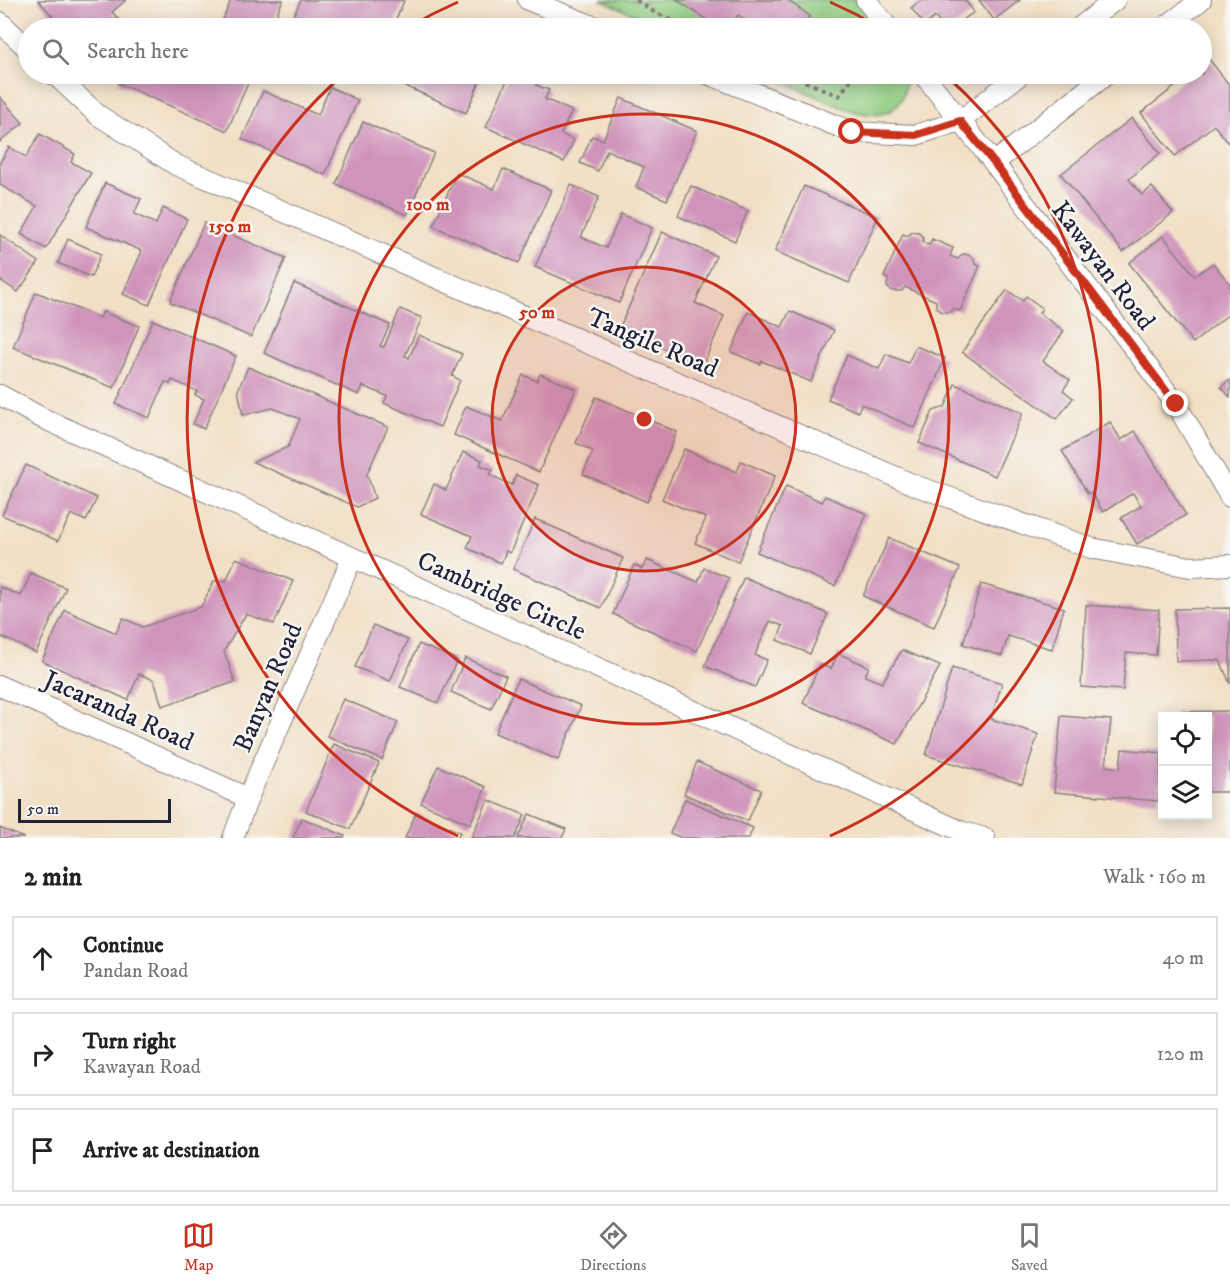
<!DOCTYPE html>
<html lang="en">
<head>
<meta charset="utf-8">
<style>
  :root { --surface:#fff; --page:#f2f2f2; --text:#222; --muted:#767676; --line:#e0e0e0; --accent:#c8321e }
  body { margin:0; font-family:"IM FELL DW Pica",serif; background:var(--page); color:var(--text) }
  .controls { position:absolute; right:18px; bottom:18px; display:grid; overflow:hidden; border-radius:0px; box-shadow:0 3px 15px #0003 }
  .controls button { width:54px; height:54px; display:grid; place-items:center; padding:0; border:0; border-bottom:2px solid var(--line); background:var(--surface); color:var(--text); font:30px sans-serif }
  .scale { position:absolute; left:18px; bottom:15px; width:153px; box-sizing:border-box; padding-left:6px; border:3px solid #22223b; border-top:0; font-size:16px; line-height:21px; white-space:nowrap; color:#22223b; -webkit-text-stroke:4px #f6f6f2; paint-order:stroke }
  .stop { position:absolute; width:18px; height:18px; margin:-14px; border:4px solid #c8321e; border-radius:50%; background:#fff }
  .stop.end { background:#c8321e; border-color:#fff; box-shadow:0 2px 6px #0008 }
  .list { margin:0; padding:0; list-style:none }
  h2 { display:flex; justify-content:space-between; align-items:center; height:78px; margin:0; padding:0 24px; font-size:26px }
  h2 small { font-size:20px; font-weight:400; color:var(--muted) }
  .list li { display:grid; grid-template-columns:39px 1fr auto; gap:18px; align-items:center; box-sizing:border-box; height:84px; margin:0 12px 12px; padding:0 12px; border:2px solid var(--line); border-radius:0px }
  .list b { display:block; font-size:22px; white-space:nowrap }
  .list p { margin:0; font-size:20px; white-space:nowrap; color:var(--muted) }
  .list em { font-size:20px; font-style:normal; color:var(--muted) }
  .icon { flex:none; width:33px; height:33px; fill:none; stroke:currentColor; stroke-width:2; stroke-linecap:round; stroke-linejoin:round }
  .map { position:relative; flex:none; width:1230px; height:838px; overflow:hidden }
  .search { position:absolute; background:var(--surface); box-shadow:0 3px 15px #0003; left:18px; right:18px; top:18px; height:66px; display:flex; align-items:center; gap:15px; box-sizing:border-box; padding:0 21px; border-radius:33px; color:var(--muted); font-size:22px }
  .sheet { height:366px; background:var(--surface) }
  nav { display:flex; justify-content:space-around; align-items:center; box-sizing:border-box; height:84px; border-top:2px solid var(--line); background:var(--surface); font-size:16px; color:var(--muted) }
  nav a { display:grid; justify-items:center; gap:3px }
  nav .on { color:var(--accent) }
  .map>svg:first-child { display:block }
</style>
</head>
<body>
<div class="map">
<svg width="1230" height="838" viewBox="0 0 1230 838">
  <rect width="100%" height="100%" fill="#f6f6f2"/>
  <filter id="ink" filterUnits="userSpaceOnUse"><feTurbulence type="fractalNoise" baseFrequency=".0167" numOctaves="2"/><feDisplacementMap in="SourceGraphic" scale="12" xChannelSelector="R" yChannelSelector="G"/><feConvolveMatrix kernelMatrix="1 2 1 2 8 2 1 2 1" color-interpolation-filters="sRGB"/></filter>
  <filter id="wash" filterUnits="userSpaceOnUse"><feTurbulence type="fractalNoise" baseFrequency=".008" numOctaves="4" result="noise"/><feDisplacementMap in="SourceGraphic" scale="24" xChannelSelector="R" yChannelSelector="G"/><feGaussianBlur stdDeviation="1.35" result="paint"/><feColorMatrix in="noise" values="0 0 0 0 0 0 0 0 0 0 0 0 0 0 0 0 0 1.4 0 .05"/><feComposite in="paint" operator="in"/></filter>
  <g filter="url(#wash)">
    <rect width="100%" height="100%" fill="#f2e0c6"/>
    <!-- green -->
    <g fill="#93ce83" stroke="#5a785f" stroke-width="1.5">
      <polygon points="601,0 859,0 882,28 665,28"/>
      <path d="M 765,74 L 907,74 C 904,136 852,113 816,96 C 799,89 782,81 765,74 Z"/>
    </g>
    <g id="blocks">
      <!-- building -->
      <g fill="#d094bc">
        <polygon points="38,0 126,0 112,12 127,28 63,28"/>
        <polygon points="231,0 283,0 270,28 246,28 223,19"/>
        <polygon points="301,0 401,0 404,1 392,28 334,28 318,22 315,28 303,28 290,23"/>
        <polygon points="677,0 787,0 810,16 801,28 757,28 738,15 729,28 719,28"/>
        <polygon points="922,0 965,0 974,12 951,28 944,28 935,17 925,25 911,8"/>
        <polygon points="979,0 1020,0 994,20"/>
        <polygon points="1209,59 1230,86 1230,145 1214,125 1175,156 1141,113 1191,74 1202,74 1202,65"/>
        <polygon points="122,74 252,74 227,131 118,83"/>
        <polygon points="348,74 372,74 368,82"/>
        <polygon points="391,74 483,74 466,113 389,79"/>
        <polygon points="510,74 542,74 536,85 549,90 545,99 572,111 561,134 574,140 564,162 486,127"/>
        <polygon points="330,87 358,100 325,175 242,139 263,91 318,115"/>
        <polygon points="0,97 23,123 0,142"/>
        <polygon points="621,98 697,131 667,200 636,187 644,167 607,150 598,171 580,163 592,136 603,140"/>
        <polygon points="1132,118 1160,153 1129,179 1142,195 1152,187 1173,213 1123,252 1061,174"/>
        <polygon points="363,122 434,153 407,215 336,184"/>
        <polygon points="40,134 75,154 71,162 91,173 46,249 21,234 37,206 0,185 0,162 9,147 26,157"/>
        <polygon points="503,169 551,190 519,263 433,226 457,173 494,189"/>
        <polygon points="105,183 141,199 134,214 156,224 163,208 187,219 149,305 123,294 142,251 86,227"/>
        <polygon points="571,185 599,197 581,237 606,248 621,214 652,228 619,303 535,267"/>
        <polygon points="691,186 748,211 735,241 678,216"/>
        <polygon points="804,186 878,217 849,283 775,251"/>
        <polygon points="204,223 286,258 251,337 170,302"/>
        <polygon points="662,232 716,256 695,303 724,316 703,365 619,329"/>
        <polygon points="912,232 919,233 923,237 923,243 929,245 932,239 953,248 950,256 958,259 963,254 969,255 974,259 975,264 980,266 960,311 953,309 951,312 942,312 936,307 936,301 905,287 902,291 892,291 887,287 888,279 884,277 903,234 908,236"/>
        <polygon points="0,235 39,262 18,292 0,280"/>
        <polygon points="1163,236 1195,276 1213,263 1230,284 1230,313 1193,343 1129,263"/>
        <polygon points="68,239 101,254 91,277 58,263"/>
        <polygon points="294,283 390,325 380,346 384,347 400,309 422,318 405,356 409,358 419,335 462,354 452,376 460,380 440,427 384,403 387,396 363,386 359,395 264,353"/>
        <polygon points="1007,290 1023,301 1026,296 1042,308 1039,313 1064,331 1043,361 1070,380 1063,390 1073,398 1057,419 962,352"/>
        <polygon points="36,292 100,318 103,312 139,326 114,388 13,347"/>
        <polygon points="790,311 834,330 811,382 762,361 760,364 731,352 748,312 782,327"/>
        <polygon points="153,320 236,356 204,429 193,424 204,399 195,395 197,391 172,380 170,384 165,382 149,418 116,404"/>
        <polygon points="916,346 945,358 915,428 861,404 858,412 828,399 847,355 879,369 886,354 908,363"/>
        <polygon points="248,367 388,427 367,474 375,498 357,507 253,462 288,447 300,419 273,408 243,415 238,390"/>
        <polygon points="540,374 576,389 539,472 454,435 466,406 502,421 523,375 537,381"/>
        <polygon points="1230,380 1230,397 1221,387"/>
        <polygon points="955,384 1023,413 995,476 919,443 933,411 945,407"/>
        <polygon points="596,397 677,432 647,502 583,474 593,451 576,443"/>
        <polygon points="1110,422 1121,440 1135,431 1186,515 1137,544 1121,518 1141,506 1133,493 1103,512 1091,492 1088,494 1062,451"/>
        <polygon points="684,449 737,472 741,461 775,476 738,562 695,543 706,518 662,499"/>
        <polygon points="463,452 482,460 480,465 493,470 490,475 512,485 516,475 539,485 510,553 506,551 501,563 467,548 472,536 421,514 434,484 446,490"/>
        <polygon points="26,465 97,498 86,521 71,514 58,541 2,515"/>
        <polygon points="786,486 822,502 825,496 867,514 835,586 757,552"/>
        <polygon points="535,519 623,558 601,608 513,569"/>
        <polygon points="889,538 960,568 934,627 863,596"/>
        <polygon points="236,558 293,581 274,624 246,614 224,651 235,682 162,706 154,680 139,674 128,700 42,661 65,610 116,633 123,618 143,627 201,607 214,581 226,581"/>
        <polygon points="647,560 698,582 704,568 729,578 697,651 613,614 634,565 642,569"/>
        <polygon points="31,573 66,588 36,653 0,636 0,587 21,596"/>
        <polygon points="744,577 828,614 810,654 777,640 783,626 770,621 755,655 767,660 755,687 705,666"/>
        <polygon points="981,584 1064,608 1052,649 1008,636 1002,656 963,644"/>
        <polygon points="1086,605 1159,610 1156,655 1126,653 1123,690 1081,687"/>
        <polygon points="1230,608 1230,684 1220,660 1176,661 1175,609"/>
        <polygon points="373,625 408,640 390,681 355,667"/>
        <polygon points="419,644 457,660 438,703 400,687"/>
        <polygon points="902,650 940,666 897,744 803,703 820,664 831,669 838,653 869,667 865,676 882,683"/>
        <polygon points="465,658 506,676 491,709 451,692"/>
        <polygon points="952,668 1002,683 991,719 1038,734 1022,784 926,755"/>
        <polygon points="518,679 581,706 558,760 495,733"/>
        <polygon points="343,699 398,722 382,760 327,736"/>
        <polygon points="1230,711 1230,792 1208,792 1208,716 1176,716 1175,712"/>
        <polygon points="1061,716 1111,720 1106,766 1120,768 1122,749 1162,753 1158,801 1054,792"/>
        <polygon points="334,744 379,763 350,829 306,811"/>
        <polygon points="697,762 761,790 748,821 684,794"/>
        <polygon points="438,766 486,787 470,824 421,803"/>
        <polygon points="685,799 753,828 749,838 682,838 670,833"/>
        <polygon points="488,800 525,815 515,838 471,838"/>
        <polygon points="416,813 460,832 457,838 405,838"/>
        <polygon points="529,814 566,829 562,838 518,838"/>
        <polygon points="302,818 345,836 344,838 293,838"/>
        <polygon points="0,828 24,838 0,838"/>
      </g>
    </g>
  </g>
  <g filter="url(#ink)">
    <use href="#blocks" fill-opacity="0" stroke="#8a8180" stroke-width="1.5"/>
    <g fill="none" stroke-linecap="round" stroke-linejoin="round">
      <defs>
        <g id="minor">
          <polyline points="528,0 598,28"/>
          <polyline points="866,0 888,28"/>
          <polyline points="0,22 28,49"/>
          <polyline points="1079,28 1115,0"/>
          <polyline points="1164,28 1201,0"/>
          <polyline points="54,74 98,115 176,165 917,486 1091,548 1190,567 1230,565"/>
          <polyline points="708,74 852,132 916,135 960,121 1021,74"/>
          <polyline points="923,74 994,163 1176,404 1230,497"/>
          <polyline points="994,163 1107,74"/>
          <polyline points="0,395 40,417 963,832 985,838"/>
          <polyline points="0,686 248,798"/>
          <polyline points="233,838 248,798 352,558"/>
        </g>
      </defs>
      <!-- minor casing -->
      <use href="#minor" stroke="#8a8180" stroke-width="22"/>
      <!-- path -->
      <g stroke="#8a8180" stroke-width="4" stroke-dasharray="4.5 4.5" stroke-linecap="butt">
        <polyline points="636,0 654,12 690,28"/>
        <polyline points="788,74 839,96 855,74"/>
      </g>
      <!-- minor -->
      <use href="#minor" stroke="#fff" stroke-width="20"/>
    </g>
  </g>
  <g fill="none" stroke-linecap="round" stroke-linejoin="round" filter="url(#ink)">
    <!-- route -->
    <polyline stroke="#c8321e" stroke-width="8" points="852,132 916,135 960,121 994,163 1176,404"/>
  </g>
  <!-- distance rings -->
  <circle cx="644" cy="419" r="152" fill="#c8321e" fill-opacity=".12"/>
  <g fill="none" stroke="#c8321e" stroke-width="3">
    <circle cx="644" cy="419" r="152"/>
    <circle cx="644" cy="419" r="305"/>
    <path d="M458 836A457 457 0 0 1 344 74M409 27A457 457 0 0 1 458 2M830 2A457 457 0 0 1 879 27M944 74A457 457 0 0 1 830 836"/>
  </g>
  <g text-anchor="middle" stroke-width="5" stroke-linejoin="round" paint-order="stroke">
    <!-- street labels -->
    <g font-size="26" fill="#22223b" stroke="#f6f6f2">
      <text transform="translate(1104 265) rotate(53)" y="9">Kawayan Road</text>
      <text transform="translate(653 342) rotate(23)" y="9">Tangile Road</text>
      <text transform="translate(502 595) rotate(24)" y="9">Cambridge Circle</text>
      <text transform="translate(267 687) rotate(-67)" y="9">Banyan Road</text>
      <text transform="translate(119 710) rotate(24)" y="9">Jacaranda Road</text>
    </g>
  </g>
  <circle cx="644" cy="419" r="9" fill="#c8321e" stroke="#f6f6f2" stroke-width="3"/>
  <g font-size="18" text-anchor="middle" font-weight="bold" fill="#c8321e" stroke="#f6f6f2" stroke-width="5" stroke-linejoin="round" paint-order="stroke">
    <text x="428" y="210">100 m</text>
    <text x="230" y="232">150 m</text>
    <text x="537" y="318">50 m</text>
  </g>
</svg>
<div class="controls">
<button><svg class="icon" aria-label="locate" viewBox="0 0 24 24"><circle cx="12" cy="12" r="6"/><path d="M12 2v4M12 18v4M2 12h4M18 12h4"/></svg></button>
<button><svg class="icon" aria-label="layers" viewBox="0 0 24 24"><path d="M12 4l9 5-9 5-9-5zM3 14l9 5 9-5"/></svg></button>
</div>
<div class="scale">50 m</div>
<div class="stop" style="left:852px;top:132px"></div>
<div class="stop end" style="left:1176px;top:404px"></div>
<div class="search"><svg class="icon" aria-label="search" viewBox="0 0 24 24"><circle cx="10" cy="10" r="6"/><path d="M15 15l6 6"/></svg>Search here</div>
</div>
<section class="sheet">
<h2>2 min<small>Walk · 160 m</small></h2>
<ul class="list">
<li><svg class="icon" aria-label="ahead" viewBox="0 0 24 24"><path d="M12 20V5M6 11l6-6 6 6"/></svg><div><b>Continue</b><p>Pandan Road</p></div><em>40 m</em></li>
<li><svg class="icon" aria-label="right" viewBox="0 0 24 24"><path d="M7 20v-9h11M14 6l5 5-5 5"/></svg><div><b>Turn right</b><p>Kawayan Road</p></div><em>120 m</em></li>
<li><svg class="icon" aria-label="arrive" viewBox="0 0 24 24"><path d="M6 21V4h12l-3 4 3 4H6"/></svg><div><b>Arrive at destination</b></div></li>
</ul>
</section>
<nav>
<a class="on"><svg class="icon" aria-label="map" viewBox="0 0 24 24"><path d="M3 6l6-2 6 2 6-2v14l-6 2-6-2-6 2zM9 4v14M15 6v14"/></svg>Map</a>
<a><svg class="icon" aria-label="directions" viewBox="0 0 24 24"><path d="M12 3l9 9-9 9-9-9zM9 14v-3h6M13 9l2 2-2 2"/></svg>Directions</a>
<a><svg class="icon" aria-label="saved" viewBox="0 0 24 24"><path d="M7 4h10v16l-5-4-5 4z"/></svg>Saved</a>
</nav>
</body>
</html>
